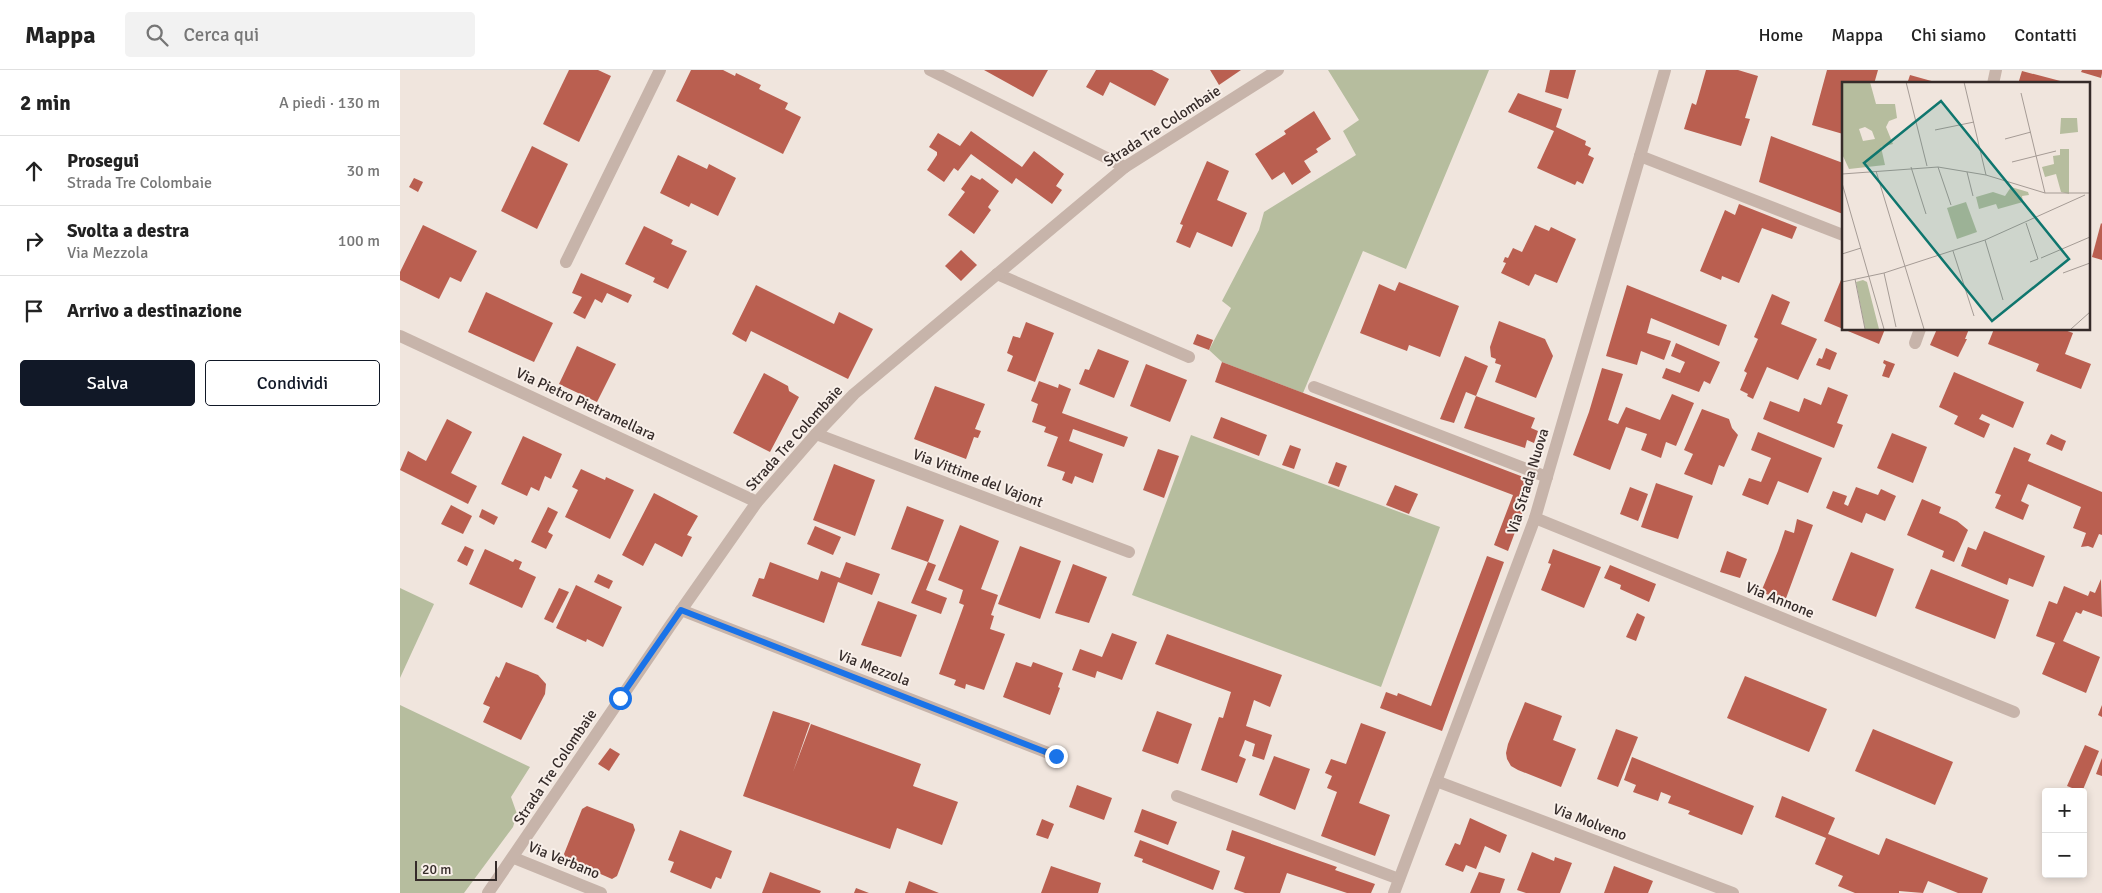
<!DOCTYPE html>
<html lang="it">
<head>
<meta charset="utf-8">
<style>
  :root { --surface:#fff; --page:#f2f2f2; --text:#222; --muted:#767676; --line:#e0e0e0; --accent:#111827 }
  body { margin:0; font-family:Signika,sans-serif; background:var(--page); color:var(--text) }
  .controls { position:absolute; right:15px; bottom:15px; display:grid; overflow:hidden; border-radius:5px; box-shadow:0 2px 8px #0003 }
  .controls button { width:45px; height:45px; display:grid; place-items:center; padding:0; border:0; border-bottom:1px solid var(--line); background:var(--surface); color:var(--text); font:25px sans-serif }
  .scale { position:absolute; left:15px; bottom:12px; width:82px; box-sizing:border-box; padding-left:5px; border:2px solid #352b29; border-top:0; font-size:14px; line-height:18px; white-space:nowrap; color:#352b29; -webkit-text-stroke:4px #f8efe9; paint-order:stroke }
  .stop { position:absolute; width:15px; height:15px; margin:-11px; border:4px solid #1a73e8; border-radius:50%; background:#fff }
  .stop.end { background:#1a73e8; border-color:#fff; box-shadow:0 1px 5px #0008 }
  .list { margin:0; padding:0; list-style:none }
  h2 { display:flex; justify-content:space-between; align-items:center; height:65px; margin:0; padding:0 20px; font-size:21px }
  h2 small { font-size:16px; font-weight:400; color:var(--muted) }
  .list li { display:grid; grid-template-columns:32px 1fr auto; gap:15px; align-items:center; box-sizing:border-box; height:70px; padding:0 20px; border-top:1px solid var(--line) }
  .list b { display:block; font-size:19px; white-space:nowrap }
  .list p { margin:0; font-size:16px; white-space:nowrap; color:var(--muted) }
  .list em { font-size:16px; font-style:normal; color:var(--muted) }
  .actions { display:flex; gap:10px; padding:15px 20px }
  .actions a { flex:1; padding:11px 0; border:1px solid var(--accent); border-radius:5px; text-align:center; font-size:18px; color:var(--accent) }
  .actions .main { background:var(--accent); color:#fff }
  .icon { flex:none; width:28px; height:28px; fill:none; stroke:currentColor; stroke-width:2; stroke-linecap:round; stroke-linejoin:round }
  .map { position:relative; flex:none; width:1702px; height:823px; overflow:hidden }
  header { display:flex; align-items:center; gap:30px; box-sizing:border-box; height:70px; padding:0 25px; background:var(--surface); border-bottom:1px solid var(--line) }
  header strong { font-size:24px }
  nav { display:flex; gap:28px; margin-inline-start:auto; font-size:18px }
  .search { width:350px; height:45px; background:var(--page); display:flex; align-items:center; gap:12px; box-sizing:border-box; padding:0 18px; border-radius:5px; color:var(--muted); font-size:19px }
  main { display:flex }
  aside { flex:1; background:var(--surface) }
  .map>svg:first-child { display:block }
</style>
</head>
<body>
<header>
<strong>Mappa</strong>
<div class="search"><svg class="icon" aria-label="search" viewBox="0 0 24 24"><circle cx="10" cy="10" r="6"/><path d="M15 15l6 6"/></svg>Cerca qui</div>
<nav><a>Home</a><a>Mappa</a><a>Chi siamo</a><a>Contatti</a></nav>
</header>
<main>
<aside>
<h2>2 min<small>A piedi · 130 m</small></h2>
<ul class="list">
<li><svg class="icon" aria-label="ahead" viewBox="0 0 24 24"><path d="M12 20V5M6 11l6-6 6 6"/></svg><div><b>Prosegui</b><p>Strada Tre Colombaie</p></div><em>30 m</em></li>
<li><svg class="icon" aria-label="right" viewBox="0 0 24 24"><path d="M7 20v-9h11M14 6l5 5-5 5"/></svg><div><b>Svolta a destra</b><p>Via Mezzola</p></div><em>100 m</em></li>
<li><svg class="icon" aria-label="arrive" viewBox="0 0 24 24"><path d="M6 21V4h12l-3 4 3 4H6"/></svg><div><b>Arrivo a destinazione</b></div></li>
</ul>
<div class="actions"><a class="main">Salva</a><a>Condividi</a></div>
</aside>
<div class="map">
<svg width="1702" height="823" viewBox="0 0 1702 823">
  <rect width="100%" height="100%" fill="#f0e5dd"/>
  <!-- green -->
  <g fill="#b6bd9e">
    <polygon points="928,0 1089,0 1006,199 963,181 903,323 822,292 809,280 831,238 822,231 859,160 864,142 956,85 943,61 959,50"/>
    <polygon points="791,365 1040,457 981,617 732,525"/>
    <polygon points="0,518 34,534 0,608"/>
    <polygon points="0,635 130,697 111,727 117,744 113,757 64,823 0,823"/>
  </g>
  <!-- building -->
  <g fill="#ba5f50">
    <polygon points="169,0 198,0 211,6 179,72 143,54"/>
    <polygon points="291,0 323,0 335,6 336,3 361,15 359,19 388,33 385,39 401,47 383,84 276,31"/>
    <polygon points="584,0 648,0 633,27"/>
    <polygon points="696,0 752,0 769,9 755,36 710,12 703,26 686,17"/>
    <polygon points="810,0 841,0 819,15"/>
    <polygon points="1150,0 1176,0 1168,29 1145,22"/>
    <polygon points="1306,0 1338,0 1358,6 1345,48 1350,49 1341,76 1284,59 1292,33 1296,35"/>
    <polygon points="1427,0 1478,0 1474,14 1443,14 1443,64 1412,55"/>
    <polygon points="1682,0 1702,0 1702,3 1701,8 1681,2"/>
    <polygon points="1622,1 1668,13 1668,14 1618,14"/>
    <polygon points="1510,5 1535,12 1535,14 1507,14"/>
    <polygon points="1118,23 1162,39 1156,57 1186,71 1185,75 1191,78 1188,85 1194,88 1183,114 1177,111 1175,115 1137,98 1154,61 1108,42"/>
    <polygon points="914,41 931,69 916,79 918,82 904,91 911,102 892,115 884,102 872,110 855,84 886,64 884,61"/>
    <polygon points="571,61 622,97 634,81 664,104 656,116 662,120 652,134 616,108 612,114 571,84 558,101 554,98 544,112 527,100 537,85 537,82 529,77 538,63 560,76"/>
    <polygon points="1371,66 1443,93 1443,144 1359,112"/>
    <polygon points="132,76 168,94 137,159 101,141"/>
    <polygon points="278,85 307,99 309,94 336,108 318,146 291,133 289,137 260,123"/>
    <polygon points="807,91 829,101 817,130 847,143 832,177 797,162 790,178 776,172 783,155 780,154"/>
    <polygon points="571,105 580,110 582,108 599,121 588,137 591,140 574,164 548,145 565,122 561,119"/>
    <polygon points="14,108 23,112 18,122 9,117"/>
    <polygon points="1339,134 1397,157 1392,169 1362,158 1339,213 1322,206 1321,210 1300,201 1325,140 1335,145"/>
    <polygon points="1701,153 1702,154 1702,190 1692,187"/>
    <polygon points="23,155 77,181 61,212 50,207 39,229 0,210 0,202"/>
    <polygon points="1135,155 1149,161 1151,157 1176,169 1157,213 1135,204 1129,216 1101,203 1106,193 1103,192 1105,187 1108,188 1113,178 1122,182"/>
    <polygon points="244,156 273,170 271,174 287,181 268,219 253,212 255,208 225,194"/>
    <polygon points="561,180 577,195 561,211 545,196"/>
    <polygon points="181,203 232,225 228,233 207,223 202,233 195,229 185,249 173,243 182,227 172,223"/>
    <polygon points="1443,205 1443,259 1485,259 1479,274 1424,251"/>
    <polygon points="999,212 1059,236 1040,287 1009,275 1007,281 960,263 979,214 995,221"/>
    <polygon points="356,215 434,254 439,242 473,259 448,309 351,261 346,272 332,264"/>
    <polygon points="1227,215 1327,255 1319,276 1251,248 1247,263 1271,271 1264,290 1241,281 1237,295 1206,286"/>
    <polygon points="86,222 153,253 134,292 68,262"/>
    <polygon points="1372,224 1390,232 1381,254 1417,269 1398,310 1367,297 1353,329 1347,326 1348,324 1340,320 1347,303 1344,301 1358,269 1354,267"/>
    <polygon points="1099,251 1145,269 1153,286 1136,328 1095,312 1101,295 1095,293 1096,289 1091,287 1090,277"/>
    <polygon points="626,252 654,263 635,312 607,301 613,286 607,283 613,266 620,268"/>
    <polygon points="1537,259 1569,259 1565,269 1567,269 1558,287 1530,275"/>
    <polygon points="1594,259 1662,259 1673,263 1665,284 1691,294 1681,319 1636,301 1639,294 1588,274"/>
    <polygon points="797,264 813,270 809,280 793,274"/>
    <polygon points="1276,273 1320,292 1310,314 1304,311 1299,322 1262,308 1266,298 1280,303 1285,292 1271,286"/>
    <polygon points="177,276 216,294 197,332 159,314"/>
    <polygon points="1426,278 1437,283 1430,300 1416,295 1419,288 1422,289"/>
    <polygon points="698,279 729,291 714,328 679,314 685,299 689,300"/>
    <polygon points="1065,286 1088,296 1076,326 1066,322 1054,353 1040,349"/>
    <polygon points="1484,290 1495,294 1489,308 1482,306 1486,295 1483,293"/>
    <polygon points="822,292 1134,411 1108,481 1094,475 1113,425 815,312"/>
    <polygon points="746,294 787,310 770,352 730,336"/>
    <polygon points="1202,298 1223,304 1208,350 1218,354 1226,337 1260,350 1272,324 1294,333 1276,376 1266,372 1261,388 1241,380 1247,364 1226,357 1210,400 1173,385 1189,342"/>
    <polygon points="1554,302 1624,332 1613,358 1582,344 1579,349 1590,354 1584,368 1554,354 1558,346 1539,337"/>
    <polygon points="364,303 388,316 389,321 399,327 370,382 333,363"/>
    <polygon points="639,311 658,318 659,314 671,319 662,343 728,367 724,377 673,359 669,371 703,384 693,413 675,406 672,414 662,410 665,402 647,396 658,367 644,362 646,357 632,352 638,334 631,331"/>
    <polygon points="535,316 585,334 575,359 581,361 578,368 574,367 566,389 514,369"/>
    <polygon points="1428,317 1448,325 1437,353 1443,355 1434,378 1363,349 1370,331 1399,342 1404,328 1421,335"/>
    <polygon points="1076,326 1135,348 1131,358 1138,361 1134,373 1127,370 1125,378 1064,358"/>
    <polygon points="1302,339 1329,349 1332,358 1338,365 1324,397 1319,395 1312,415 1284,404 1293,384 1284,380"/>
    <polygon points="821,347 867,365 859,386 813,368"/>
    <polygon points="47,349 72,362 51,403 77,416 68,434 0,400 8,381 26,391"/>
    <polygon points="1358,362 1422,388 1408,423 1378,411 1368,435 1342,425 1349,408 1361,412 1371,388 1351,380"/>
    <polygon points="1492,363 1527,377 1513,413 1477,398"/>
    <polygon points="1651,364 1666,371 1662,381 1646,374"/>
    <polygon points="123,366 162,384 151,409 145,406 139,421 131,417 127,426 101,414"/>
    <polygon points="890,375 901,379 894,399 882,395"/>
    <polygon points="1614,377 1631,384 1628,391 1702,422 1702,465 1699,464 1693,478 1688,476 1681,477 1686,463 1673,458 1681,437 1628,414 1621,431 1629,435 1623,450 1595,438 1601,425 1595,423"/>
    <polygon points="758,379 779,386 764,428 743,420"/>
    <polygon points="936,392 947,396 939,417 928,413"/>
    <polygon points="434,394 475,410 455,466 413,450"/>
    <polygon points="181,399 205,410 206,407 234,420 210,469 165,447 178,420 172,417"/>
    <polygon points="1256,413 1293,426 1278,469 1241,457"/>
    <polygon points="995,415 1018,424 1009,444 986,435"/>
    <polygon points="1230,417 1248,424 1238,451 1220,444"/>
    <polygon points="1456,417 1478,425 1481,419 1496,426 1485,451 1466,443 1462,453 1426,438 1433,421 1447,426 1444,434 1448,436"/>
    <polygon points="254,423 298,446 287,465 292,467 282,487 255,473 243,496 222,485"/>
    <polygon points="1522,429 1541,437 1539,443 1557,451 1568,460 1554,492 1542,487 1544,481 1507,465"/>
    <polygon points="51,435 72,446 63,464 41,454"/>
    <polygon points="507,436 544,450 528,492 536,495 526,520 547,528 541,544 511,533 528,492 491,479"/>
    <polygon points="148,437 158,442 148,462 153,465 146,479 131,472"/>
    <polygon points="82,439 98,447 94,455 79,447"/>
    <polygon points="1397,449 1413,455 1385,531 1361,522 1378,481 1385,460 1394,463"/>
    <polygon points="560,455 599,471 581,519 598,525 591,545 594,546 590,559 605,564 584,620 566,614 565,619 554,615 556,610 539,604 564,535 559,533 563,520 538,510"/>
    <polygon points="415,456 441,467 433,485 407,474"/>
    <polygon points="1584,461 1645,486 1633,517 1609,508 1607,515 1561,496 1568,477 1576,480"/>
    <polygon points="65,476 74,480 67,496 57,491"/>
    <polygon points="620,476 661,491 640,549 598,534"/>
    <polygon points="85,479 113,492 115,489 122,492 119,499 136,507 122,538 69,514"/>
    <polygon points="1153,479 1201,497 1184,538 1141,520 1151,494 1148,493"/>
    <polygon points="1327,481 1347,489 1340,508 1320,502"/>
    <polygon points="1451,482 1494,499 1476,547 1432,530"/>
    <polygon points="1087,486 1104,492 1042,661 980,638 986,622 997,626 998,623 1031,636"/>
    <polygon points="370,492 418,510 421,501 440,508 446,492 480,504 472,525 438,512 424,553 352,526 359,508 364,509"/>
    <polygon points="673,494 707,507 689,553 655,543"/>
    <polygon points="1210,495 1256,514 1249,532 1220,519 1221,515 1204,508"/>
    <polygon points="1531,499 1609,530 1595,569 1515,538"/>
    <polygon points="198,504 213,511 209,519 194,512"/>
    <polygon points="1701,509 1702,547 1683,540 1681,544 1676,542 1663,571 1700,587 1686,623 1642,604 1655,573 1636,566 1649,531 1657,534 1664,516 1688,526 1690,521 1695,523"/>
    <polygon points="176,515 222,537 203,577 187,569 186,572 156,558"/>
    <polygon points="159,518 169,522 153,553 144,549"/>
    <polygon points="478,531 517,545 501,587 461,575"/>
    <polygon points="1237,543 1245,547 1236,571 1226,567"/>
    <polygon points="712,563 737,572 722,610 697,601 695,608 672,600 680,579 702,587"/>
    <polygon points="767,564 882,605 870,637 854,630 846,656 872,665 864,690 852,686 855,674 845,670 839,686 846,689 837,713 801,700 819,647 823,648 831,622 755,594"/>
    <polygon points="106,592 138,605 146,614 145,624 121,670 83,652 90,637 83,634 96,606 99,608"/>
    <polygon points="616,592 631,597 633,592 663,603 658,617 660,618 650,645 603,627"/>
    <polygon points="1345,606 1427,639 1409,682 1327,648"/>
    <polygon points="1125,632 1162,646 1153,670 1176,679 1161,717 1118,700 1111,696 1107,689 1106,683 1108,674"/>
    <polygon points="1702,635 1702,647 1698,645"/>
    <polygon points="373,641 410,653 393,702 411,654 521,694 513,716 558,732 542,775 497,758 490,779 343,726"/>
    <polygon points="757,641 792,654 778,694 742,681"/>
    <polygon points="961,653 986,662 959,733 990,745 975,786 921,766 937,722 927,718 932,706 925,703 931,689 946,694"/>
    <polygon points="1216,659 1238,667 1218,717 1197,709"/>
    <polygon points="1473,659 1553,692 1535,735 1455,701"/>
    <polygon points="1685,675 1699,681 1682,722 1667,716"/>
    <polygon points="210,678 220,684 209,701 198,694"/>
    <polygon points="874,686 910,699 895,740 859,725"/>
    <polygon points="1232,687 1354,736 1342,765 1288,744 1290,741 1268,733 1271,726 1261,722 1258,731 1233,722 1236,715 1224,710"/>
    <polygon points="1702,688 1702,706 1696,704"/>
    <polygon points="677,715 712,728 704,750 669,737"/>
    <polygon points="1382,726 1435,748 1428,764 1479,785 1486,768 1588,808 1582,823 1558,823 1528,811 1523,823 1499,821 1499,823 1455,823 1438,816 1443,806 1415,794 1426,768 1375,747"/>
    <polygon points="187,736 233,754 235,760 217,806 212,809 166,789 164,784 182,739"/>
    <polygon points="742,739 777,752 768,775 734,762"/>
    <polygon points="1070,748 1107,765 1100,783 1085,776 1076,799 1066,795 1063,802 1045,795 1055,773 1060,775"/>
    <polygon points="642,749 654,754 648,769 636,765"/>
    <polygon points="280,760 332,781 321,809 316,807 311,819 270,802 274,792 268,790"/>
    <polygon points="832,760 937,797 935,800 975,814 971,823 947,823 887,803 880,823 845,823 834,819 845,787 826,780"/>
    <polygon points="740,770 820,801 813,820 742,792 743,789 734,786"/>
    <polygon points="1132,782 1154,791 1155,787 1172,793 1160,823 1126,823 1117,820"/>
    <polygon points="651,796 701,813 698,823 641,823"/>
    <polygon points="1214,796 1253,811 1248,823 1204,823"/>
    <polygon points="370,802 421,821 420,823 362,823"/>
    <polygon points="1079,802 1105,809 1100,823 1070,823"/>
    <polygon points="509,811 539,823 505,823"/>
    <polygon points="456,818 469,823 454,823"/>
  </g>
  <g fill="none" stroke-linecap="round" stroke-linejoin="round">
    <!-- minor -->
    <g stroke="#c7b4aa" stroke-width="12">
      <polyline points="530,0 725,97"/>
      <polyline points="1593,14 1596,0"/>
      <polyline points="1240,86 1443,165"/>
      <polyline points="166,192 260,0"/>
      <polyline points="597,204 789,287"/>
      <polyline points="0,266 357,432"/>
      <polyline points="1515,273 1520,259"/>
      <polyline points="914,317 1147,407"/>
      <polyline points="416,364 729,482"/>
      <polyline points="1135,448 1614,642"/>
      <polyline points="281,540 656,686"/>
      <polyline points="1036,711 1333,823"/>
      <polyline points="777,726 999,809"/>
      <polyline points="114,788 201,823"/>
      <polyline points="88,823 270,556 357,432 416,364 454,324 725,97 878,0"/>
      <polyline points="994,823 1135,448 1265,0"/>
    </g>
  </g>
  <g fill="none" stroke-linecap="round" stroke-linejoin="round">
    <!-- route -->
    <polyline stroke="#1a73e8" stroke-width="6" points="220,628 281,540 656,686"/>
  </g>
  <g text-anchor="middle" stroke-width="4" stroke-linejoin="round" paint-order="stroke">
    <!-- street labels -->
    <g font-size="15" fill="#352b29" stroke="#f8efe9">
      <text transform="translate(762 56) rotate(-33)" y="5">Strada Tre Colombaie</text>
      <text transform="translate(186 334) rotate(25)" y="5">Via Pietro Pietramellara</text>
      <text transform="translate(394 368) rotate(-48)" y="5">Strada Tre Colombaie</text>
      <text transform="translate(578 408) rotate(21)" y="5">Via Vittime del Vajont</text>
      <text transform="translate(1128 411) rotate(-73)" y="5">Via Strada Nuova</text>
      <text transform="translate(1380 530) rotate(22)" y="5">Via Annone</text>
      <text transform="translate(474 598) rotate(21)" y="5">Via Mezzola</text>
      <text transform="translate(155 697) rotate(-56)" y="5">Strada Tre Colombaie</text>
      <text transform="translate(1190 752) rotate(21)" y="5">Via Molveno</text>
      <text transform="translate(164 790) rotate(22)" y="5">Via Verbano</text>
    </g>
  </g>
  <!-- overview -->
  <g transform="translate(1442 12)">
    <rect width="248" height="248" fill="#f0e5dd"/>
    <path d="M 0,0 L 28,0 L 34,22 L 53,22 L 55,36 L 47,39 L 44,45 L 51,62 L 39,65 L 43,83 L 7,87 L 0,72 ZM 23,45 L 30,49 L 33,57 L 21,59 L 17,47 ZM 219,36 L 235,36 L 236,50 L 218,52 ZM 218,67 L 227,67 L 227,112 L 219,110 L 214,92 L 203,95 L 200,85 L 212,82 L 211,74 L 218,73 ZM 169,105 L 186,110 L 187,113 L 180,114 L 181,120 L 156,127 L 154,122 L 137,127 L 134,115 L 151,110 L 163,114 ZM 124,120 L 135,150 L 115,157 L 105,126 ZM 21,198 L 25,200 L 37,247 L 23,247 L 14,200 Z" fill="#b6bd9e" fill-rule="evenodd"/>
    <path fill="none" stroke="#a59b95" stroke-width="1" d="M 64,0 L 85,84M 122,0 L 144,93M 179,11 L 203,111M 93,48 L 132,40M 163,57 L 189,50M 170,80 L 214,69M 69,85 L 84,132M 96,85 L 109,123M 34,89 L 82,247M 125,90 L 131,114M 0,92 L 96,85 L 144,93 L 203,111 L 248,111M 0,101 L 42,247M 184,141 L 196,177 L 188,180M 143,158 L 161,218M 111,169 L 132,234M 0,172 L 19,166M 199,176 L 248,155M 42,191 L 54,245M 221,191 L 248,181M 13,197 L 23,247M 0,200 L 42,191 L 143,158 L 243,113M 229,247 L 248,230"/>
    <path fill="#0f766e" fill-opacity="0.15" stroke="#0f766e" stroke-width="2.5" d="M 99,19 L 227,177 L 150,239 L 22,81 Z"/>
    <rect width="248" height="248" fill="none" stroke="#352b29" stroke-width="2.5"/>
  </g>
</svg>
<div class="controls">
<button>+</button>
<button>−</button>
</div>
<div class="scale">20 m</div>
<div class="stop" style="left:220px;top:628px"></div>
<div class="stop end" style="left:656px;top:686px"></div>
</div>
</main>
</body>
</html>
